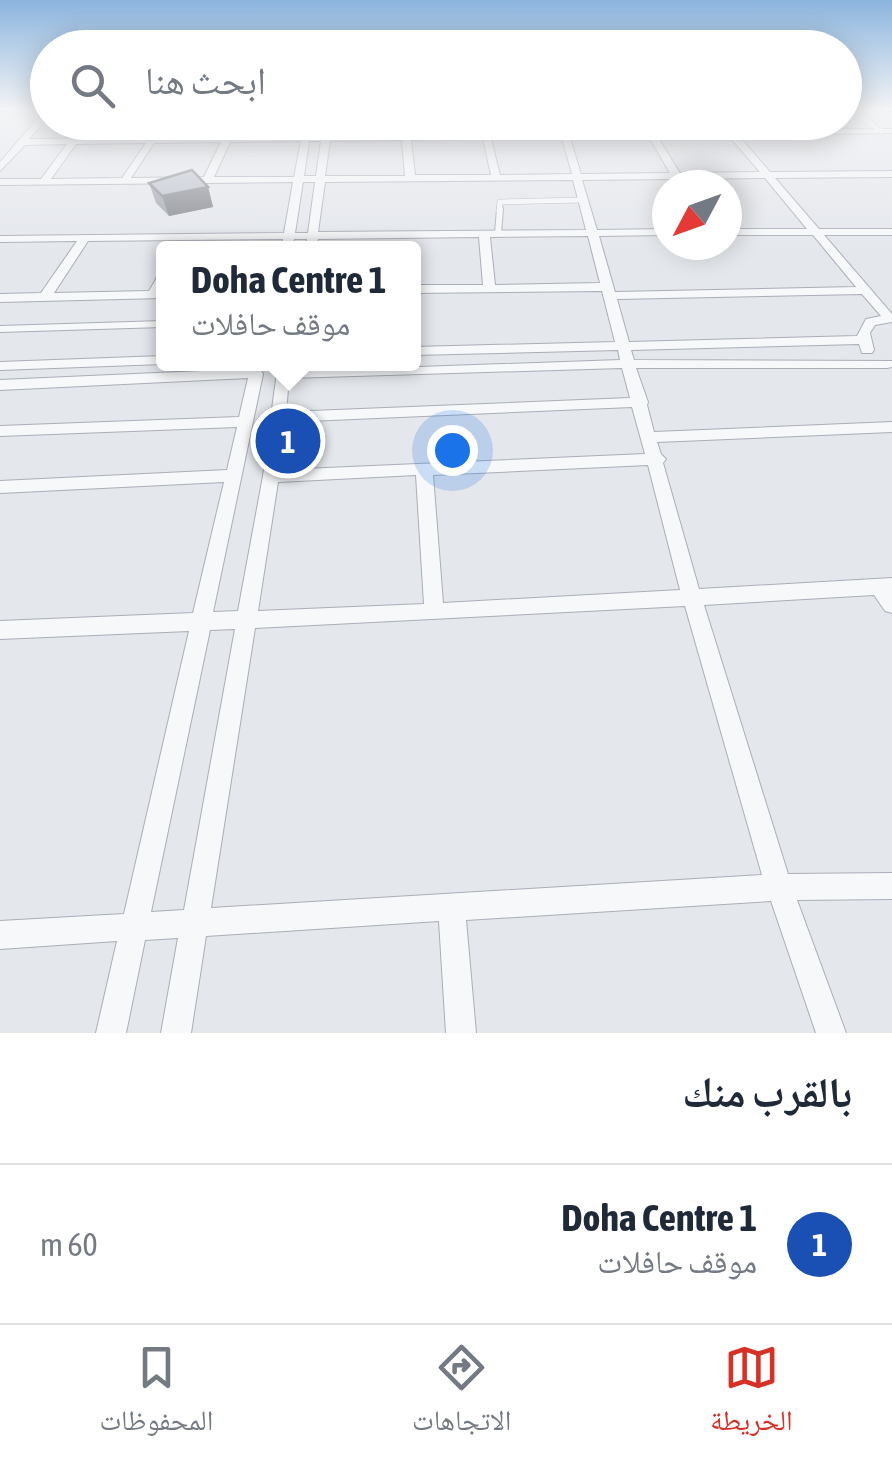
<!DOCTYPE html>
<html lang="ar">
<head>
<meta charset="utf-8">
<style>
  :root { --surface:#fff; --page:#f2f2f3; --text:#1f2937; --muted:#747a83; --line:#e0e1e3; --accent:#d93025 }
  body { margin:0; font-family:"Asap Condensed","Noto Naskh Arabic",sans-serif; background:var(--page); color:var(--text); direction:rtl }
  .compass { position:absolute; left:652px; top:170px; width:90px; height:90px; border-radius:50%; background:var(--surface); box-shadow:0 5px 25px #0003; rotate:229deg }
  .you { position:absolute; left:452px; top:450px; width:35px; height:35px; margin:-25px; border:8px solid #fff; border-radius:50%; background:#1a73e8; box-shadow:0 0 0 15px #1a73e833 }
  .badge { display:grid; place-items:center; width:65px; height:65px; border-radius:50%; background:var(--accent); color:#fff; font-size:32px; font-weight:700 }
  .pin { position:absolute; translate:-50% -50%; border:5px solid #fff; box-shadow:0 2px 10px #0006 }
  .popup { position:absolute; left:156px; top:241px; width:265px; height:130px; box-sizing:border-box; display:grid; place-content:center; border-radius:10px; background:var(--surface); filter:drop-shadow(0 2px 8px #0005); font-size:32px; white-space:nowrap; color:var(--muted) }
  .popup b { font-size:38px; color:var(--text) }
  .popup::after { content:''; position:absolute; left:50%; top:100%; margin-left:-20px; border:20px solid transparent; border-top-color:var(--surface) }
  .list { margin:0; padding:0; list-style:none }
  h2 { display:flex; justify-content:space-between; align-items:center; height:130px; margin:0; padding:0 40px; font-size:42px }
  h2 small { font-size:32px; font-weight:400; color:var(--muted) }
  .list li { display:grid; grid-template-columns:65px 1fr auto; gap:30px; align-items:center; box-sizing:border-box; height:160px; padding:0 40px; border-top:2px solid var(--line) }
  .list b { display:block; font-size:38px; white-space:nowrap }
  .list p { margin:0; font-size:32px; white-space:nowrap; color:var(--muted) }
  .list em { font-size:32px; font-style:normal; color:var(--muted) }
  .icon { flex:none; width:55px; height:55px; fill:none; stroke:currentColor; stroke-width:2; stroke-linecap:round; stroke-linejoin:round }
  .map { position:relative; flex:none; width:892px; height:1033px; overflow:hidden; direction:ltr }
  .search { position:absolute; background:var(--surface); box-shadow:0 5px 25px #0003; left:30px; right:30px; top:30px; height:110px; display:flex; align-items:center; gap:25px; box-sizing:border-box; padding:0 35px; border-radius:55px; color:var(--muted); font-size:38px }
  .sheet { height:290px; background:var(--surface) }
  nav { display:flex; justify-content:space-around; align-items:center; box-sizing:border-box; height:140px; border-top:2px solid var(--line); background:var(--surface); font-size:28px; color:var(--muted) }
  nav a { display:grid; justify-items:center; gap:5px }
  nav .on { color:var(--accent) }
  .map>svg:first-child { display:block }
</style>
</head>
<body>
<div class="map">
<svg width="892" height="1033" viewBox="0 0 892 1033">
  <rect width="100%" height="100%" fill="#e4e7ec"/>
  <g fill="none" stroke-linecap="round" stroke-linejoin="round">
    <defs>
      <g id="service-far1">
        <polyline points="851,109 881,131"/>
        <polyline points="798,122 808,131"/>
        <polyline points="499,211 500,202 582,200"/>
      </g>
      <g id="service">
        <polyline points="498,233 500,209"/>
        <polyline points="0,329 163,324"/>
      </g>
      <g id="minor">
        <path d="M 45,110 L 48,110 L 48,118 L 29,139 L 224,137 L 231,122 L 239,122 L 232,137 L 301,136 L 304,122 L 312,122 L 310,136 L 322,136 L 324,122 L 332,122 L 330,136 L 561,133 L 558,122 L 566,122 L 569,133 L 725,131 L 723,128 L 727,126 L 734,130 L 892,129 L 892,133 L 738,135 L 770,172 L 892,171 L 892,177 L 775,178 L 819,229 L 892,229 L 892,235 L 824,235 L 892,314 L 892,322 L 875,325 L 870,333 L 874,350 L 872,353 L 862,353 L 859,344 L 631,350 L 634,360 L 892,361 L 892,367 L 887,368 L 636,368 L 648,402 L 647,405 L 654,432 L 892,422 L 892,432 L 657,442 L 661,454 L 666,459 L 663,463 L 699,589 L 892,578 L 892,613 L 885,611 L 874,595 L 704,605 L 788,874 L 892,873 L 892,899 L 797,900 L 846,1033 L 816,1033 L 771,901 L 466,920 L 476,1033 L 446,1033 L 439,921 L 206,936 L 191,1033 L 161,1033 L 178,938 L 145,940 L 126,1033 L 96,1033 L 117,941 L 0,949 L 0,921 L 124,914 L 189,631 L 0,639 L 0,621 L 193,613 L 224,482 L 0,493 L 0,481 L 227,470 L 237,427 L 0,436 L 0,426 L 239,417 L 248,378 L 0,390 L 0,380 L 246,369 L 244,364 L 258,364 L 263,374 L 213,612 L 238,611 L 263,476 L 277,372 L 620,360 L 618,350 L 413,355 L 413,347 L 615,342 L 602,291 L 413,293 L 413,285 L 483,285 L 479,237 L 318,239 L 316,248 L 306,248 L 307,239 L 294,239 L 292,248 L 282,248 L 283,239 L 88,241 L 54,293 L 149,291 L 159,274 L 163,272 L 163,298 L 0,302 L 0,294 L 41,293 L 77,241 L 0,242 L 0,236 L 284,233 L 293,182 L 0,185 L 0,179 L 41,179 L 67,144 L 25,145 L 0,171 L 0,162 ZM 657,136 L 729,136 L 760,172 L 680,173 ZM 649,137 L 670,173 L 581,174 L 570,138 ZM 562,138 L 572,174 L 500,175 L 491,139 ZM 483,139 L 491,175 L 415,175 L 411,140 ZM 402,140 L 405,176 L 325,176 L 330,141 ZM 301,141 L 294,177 L 214,177 L 230,142 ZM 309,141 L 321,141 L 316,176 L 304,176 ZM 221,142 L 204,177 L 131,178 L 154,143 ZM 146,143 L 122,178 L 51,179 L 76,144 ZM 765,178 L 807,229 L 727,229 L 727,235 L 813,235 L 856,287 L 615,292 L 599,236 L 667,235 L 667,229 L 597,230 L 582,180 L 674,179 L 678,185 L 684,185 L 683,179 ZM 573,180 L 586,230 L 318,232 L 325,182 ZM 303,182 L 315,182 L 308,233 L 295,233 ZM 588,236 L 600,283 L 495,285 L 490,237 ZM 862,294 L 881,316 L 866,319 L 857,336 L 629,342 L 617,299 ZM 622,368 L 630,398 L 286,412 L 289,378 ZM 632,407 L 645,454 L 280,470 L 285,422 ZM 648,465 L 680,590 L 443,603 L 433,475 ZM 416,475 L 424,604 L 258,611 L 278,482 ZM 685,606 L 762,875 L 211,908 L 255,628 ZM 235,629 L 184,910 L 151,912 L 210,630 Z"/>
        <polygon points="163,356 163,364 166,364 163,364 0,370 0,362"/>
      </g>
    </defs>
    <!-- service-far1 casing -->
    <use href="#service-far1" stroke="#a9aeb7" stroke-width="6"/>
    <!-- service casing -->
    <use href="#service" stroke="#a9aeb7" stroke-width="8"/>
    <!-- minor casing -->
    <use href="#minor" stroke="#a9aeb7" stroke-width="2"/>
    <!-- service-far1 -->
    <use href="#service-far1" stroke="#f7f8fa" stroke-width="5"/>
    <!-- service -->
    <use href="#service" stroke="#f7f8fa" stroke-width="6"/>
    <!-- minor -->
    <use href="#minor" fill="#f7f8fa" fill-rule="evenodd"/>
  </g>
  <!-- wall -->
  <polygon fill="#a1a5ae" points="149,183 208,187 213,207 169,216 156,203"/>
  <!-- shaded-wall -->
  <polygon fill="#83868d" points="208,187 213,207 169,216 162,196"/>
  <!-- building -->
  <polygon fill="#bbc0ca" stroke="#83868d" stroke-width="2.5" points="192,170 208,187 162,196 149,183"/>
  <!-- sky -->
  <linearGradient id="sky" x2="0" y2="1"><stop stop-color="#8bb4dd"/><stop offset="0.43" stop-color="#f3f4f6"/><stop offset="1" stop-color="#f3f4f6" stop-opacity="0"/></linearGradient>
  <rect width="892" height="254" fill="url(#sky)"/>
</svg>
<svg class="compass" viewBox="-18 -18 36 36"><path d="M0-13l5 13h-10z" fill="#e53935"/><path d="M0 13l5-13h-10z" fill="#747a83"/></svg>
<div class="you"></div>
<div class="pin badge" style="left:288px;top:441px;background:#1a4fb4">1</div>
<div class="popup"><b>Doha Centre 1</b>موقف حافلات</div>
<div class="search"><svg class="icon" aria-label="search" viewBox="0 0 24 24"><circle cx="10" cy="10" r="6"/><path d="M15 15l6 6"/></svg>ابحث هنا</div>
</div>
<section class="sheet">
<h2>بالقرب منك<small></small></h2>
<ul class="list">
<li><span class="badge" style="background:#1a4fb4">1</span><div><b>Doha Centre 1</b><p>موقف حافلات</p></div><em>60 m</em></li>
</ul>
</section>
<nav>
<a class="on"><svg class="icon" aria-label="map" viewBox="0 0 24 24"><path d="M3 6l6-2 6 2 6-2v14l-6 2-6-2-6 2zM9 4v14M15 6v14"/></svg>الخريطة</a>
<a><svg class="icon" aria-label="directions" viewBox="0 0 24 24"><path d="M12 3l9 9-9 9-9-9zM9 14v-3h6M13 9l2 2-2 2"/></svg>الاتجاهات</a>
<a><svg class="icon" aria-label="saved" viewBox="0 0 24 24"><path d="M7 4h10v16l-5-4-5 4z"/></svg>المحفوظات</a>
</nav>
</body>
</html>
